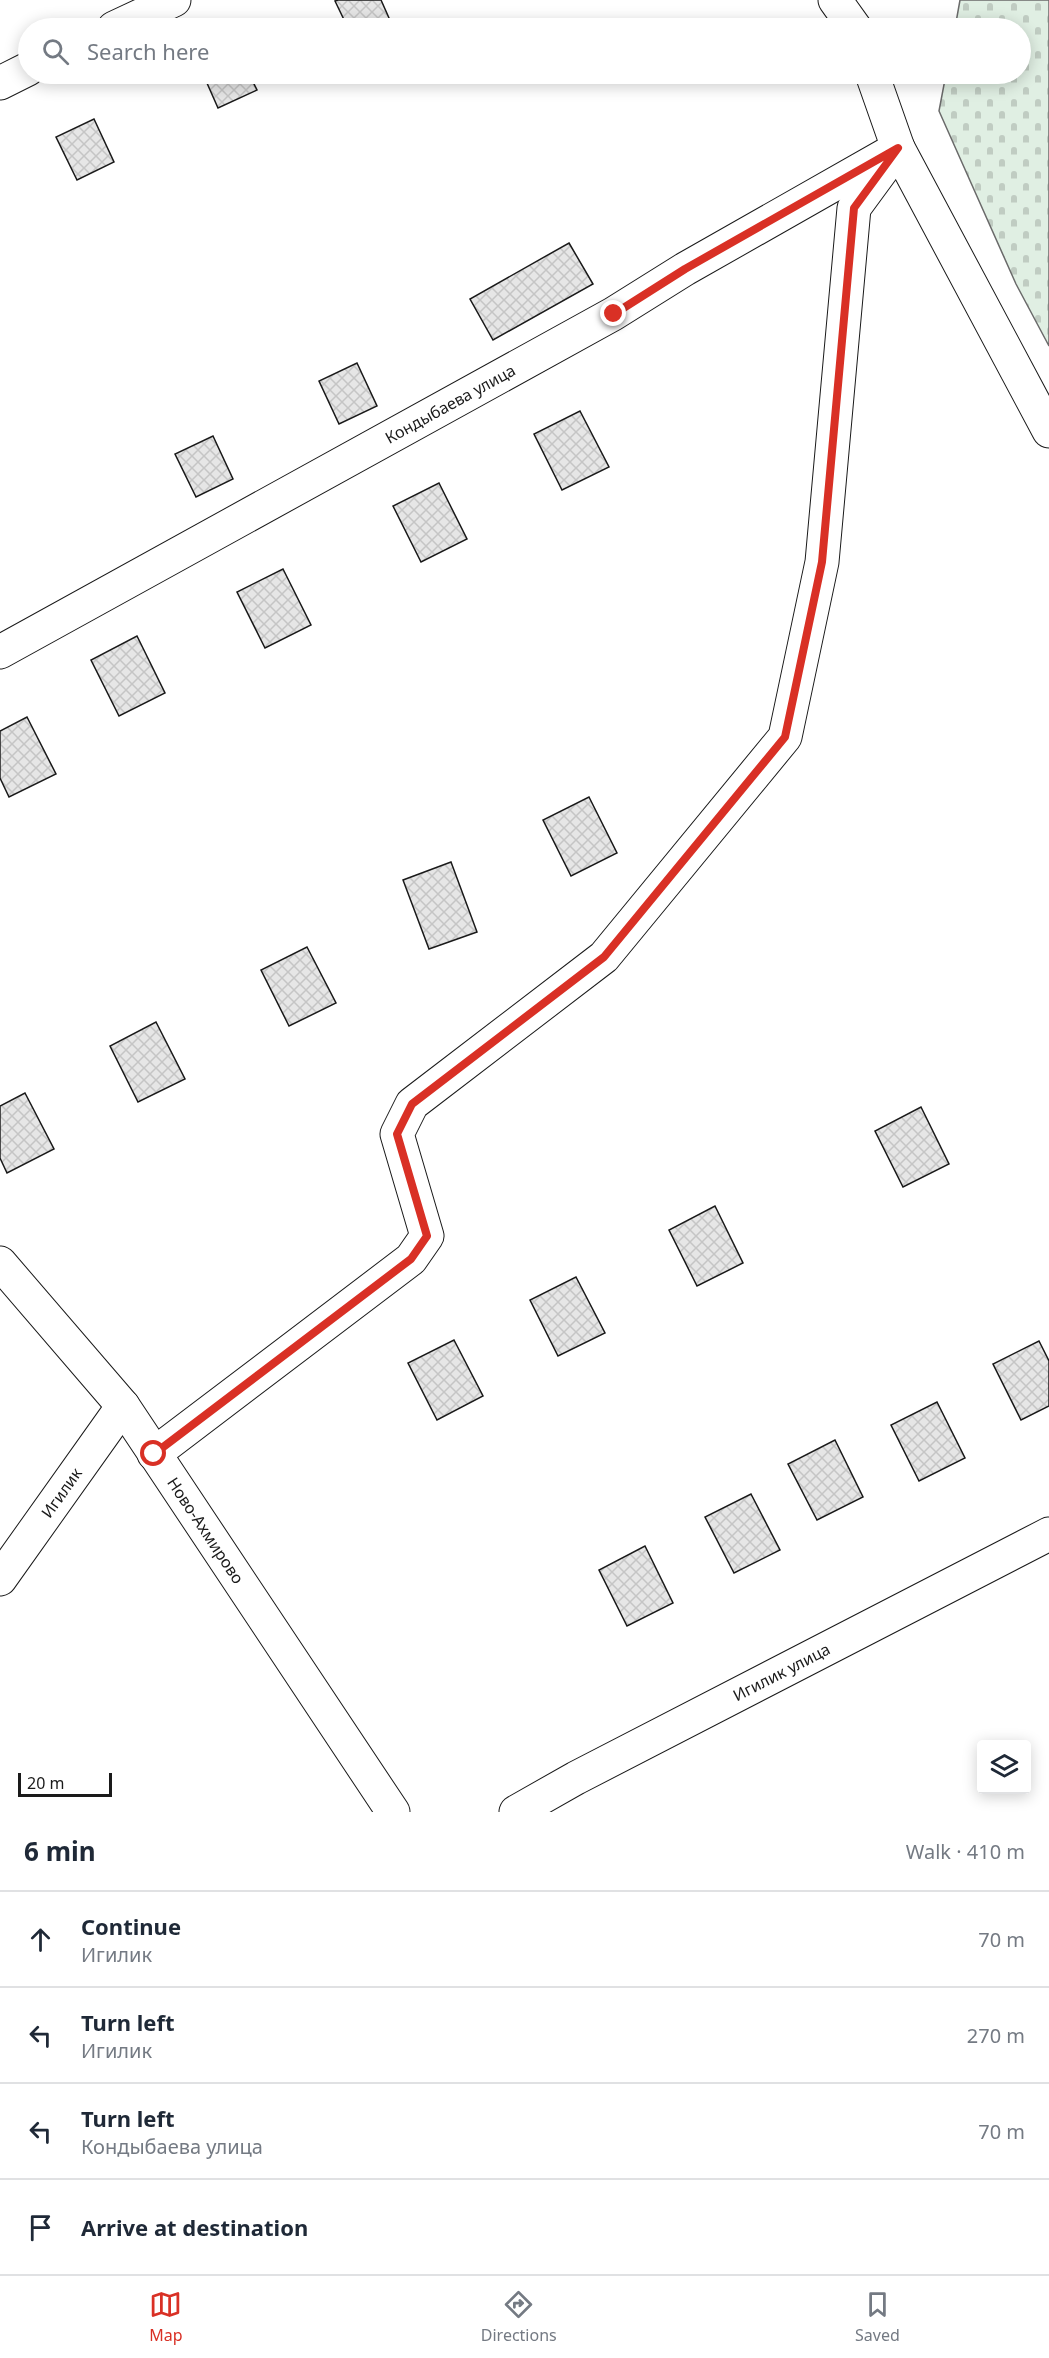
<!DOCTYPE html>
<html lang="en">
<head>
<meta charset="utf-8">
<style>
  :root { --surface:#fff; --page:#f2f2f3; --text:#1f2937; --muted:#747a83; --line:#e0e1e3; --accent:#d93025 }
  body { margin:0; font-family:"Noto Sans",sans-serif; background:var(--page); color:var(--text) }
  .controls { position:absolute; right:18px; bottom:18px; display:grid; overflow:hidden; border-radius:6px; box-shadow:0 3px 15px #0003 }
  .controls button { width:54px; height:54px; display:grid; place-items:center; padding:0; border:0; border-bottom:2px solid var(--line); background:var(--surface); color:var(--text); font:30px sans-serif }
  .scale { position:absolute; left:18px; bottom:15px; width:94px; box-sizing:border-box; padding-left:6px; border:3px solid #1a1a1a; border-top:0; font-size:16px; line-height:21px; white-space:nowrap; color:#1a1a1a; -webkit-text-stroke:4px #fff; paint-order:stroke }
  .stop { position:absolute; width:18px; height:18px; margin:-14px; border:4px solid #d93025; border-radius:50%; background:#fff }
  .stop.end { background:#d93025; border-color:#fff; box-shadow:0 2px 6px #0008 }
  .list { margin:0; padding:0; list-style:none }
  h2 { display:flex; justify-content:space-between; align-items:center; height:78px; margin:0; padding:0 24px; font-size:26px }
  h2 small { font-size:20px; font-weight:400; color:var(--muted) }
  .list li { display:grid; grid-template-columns:39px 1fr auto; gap:18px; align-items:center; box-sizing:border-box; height:96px; padding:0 24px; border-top:2px solid var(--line) }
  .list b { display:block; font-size:22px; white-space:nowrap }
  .list p { margin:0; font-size:20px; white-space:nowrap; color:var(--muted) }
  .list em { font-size:20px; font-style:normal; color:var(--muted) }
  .icon { flex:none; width:33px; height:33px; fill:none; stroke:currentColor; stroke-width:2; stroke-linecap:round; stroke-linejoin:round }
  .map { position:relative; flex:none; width:1049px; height:1812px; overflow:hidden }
  .search { position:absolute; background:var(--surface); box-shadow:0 3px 15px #0003; left:18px; right:18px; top:18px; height:66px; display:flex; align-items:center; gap:15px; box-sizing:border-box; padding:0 21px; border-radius:33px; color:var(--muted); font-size:22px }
  .sheet { height:462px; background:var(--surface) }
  nav { display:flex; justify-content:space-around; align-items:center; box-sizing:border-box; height:84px; border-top:2px solid var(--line); background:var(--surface); font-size:16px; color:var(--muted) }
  nav a { display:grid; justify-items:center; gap:3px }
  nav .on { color:var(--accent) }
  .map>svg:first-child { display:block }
</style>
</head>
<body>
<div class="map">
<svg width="1049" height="1812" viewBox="0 0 1049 1812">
  <defs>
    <pattern id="cemetery-stones" width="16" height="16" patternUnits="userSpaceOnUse" patternTransform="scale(1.5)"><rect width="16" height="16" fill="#e0efe3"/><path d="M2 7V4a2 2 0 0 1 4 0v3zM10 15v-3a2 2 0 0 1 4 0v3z" fill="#c0ccc2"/></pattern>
    <pattern id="building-cross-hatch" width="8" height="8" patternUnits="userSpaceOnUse" patternTransform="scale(1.5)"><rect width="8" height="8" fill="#e6e6e6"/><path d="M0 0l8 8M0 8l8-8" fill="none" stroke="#c5c5c5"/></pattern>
  </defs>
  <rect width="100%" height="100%" fill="#fff"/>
  <!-- cemetery -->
  <polygon fill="url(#cemetery-stones)" stroke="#6a6a6a" stroke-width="1.5" points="960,0 1049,0 1049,346 1016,284 939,111 946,74 1020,74 1020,28 955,28"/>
  <!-- building -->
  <g fill="url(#building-cross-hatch)" stroke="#1a1a1a" stroke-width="1.5">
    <polygon points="338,0 381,0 393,27 348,28 335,1"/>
    <polygon points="203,74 249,74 257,90 218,108"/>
    <polygon points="94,119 114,162 77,180 56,137"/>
    <polygon points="569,243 593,284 493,340 470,299"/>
    <polygon points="357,363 377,406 339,424 319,381"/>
    <polygon points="580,411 609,467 562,490 534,434"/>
    <polygon points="213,436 233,479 196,497 175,454"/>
    <polygon points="439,483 467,539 421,562 393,506"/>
    <polygon points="283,569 311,625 265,648 237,592"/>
    <polygon points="137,636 165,693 119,716 91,660"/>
    <polygon points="27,717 56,774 9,797 0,778 0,731"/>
    <polygon points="589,797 617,853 571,876 543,820"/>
    <polygon points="451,862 477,932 429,949 403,880"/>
    <polygon points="307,947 336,1003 289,1026 261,970"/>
    <polygon points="156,1022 185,1079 138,1102 110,1046"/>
    <polygon points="25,1093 54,1149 7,1173 0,1158 0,1106"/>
    <polygon points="921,1107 949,1164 903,1187 875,1131"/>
    <polygon points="715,1206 743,1263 697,1286 669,1230"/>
    <polygon points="576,1277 605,1333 558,1356 530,1300"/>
    <polygon points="454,1340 483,1396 437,1420 408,1363"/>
    <polygon points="1039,1341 1049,1361 1049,1406 1021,1420 993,1364"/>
    <polygon points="937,1402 965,1458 919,1481 891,1425"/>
    <polygon points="835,1440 863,1497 817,1520 788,1464"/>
    <polygon points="751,1494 780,1550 734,1573 705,1517"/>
    <polygon points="645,1546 673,1603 627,1626 599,1570"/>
  </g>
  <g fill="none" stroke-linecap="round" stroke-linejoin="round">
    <defs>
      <g id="minor">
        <polyline points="835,0 855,28"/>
        <polyline points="114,28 174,0"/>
        <polyline points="0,83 28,69"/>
        <path id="s1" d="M 0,652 L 613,314 L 685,269 L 898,148 L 1049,431"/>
        <path id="s2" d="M 0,1263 L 123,1406 L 393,1812"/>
        <polyline points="154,1454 411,1259 427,1236 397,1134 412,1104 604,957 785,737 822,562 854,208 898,148 872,74"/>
        <path id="s3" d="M 0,1579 L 123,1406"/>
        <path id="s4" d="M 516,1812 L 576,1778 L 1049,1534"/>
      </g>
    </defs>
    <!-- minor casing -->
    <use href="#minor" stroke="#1a1a1a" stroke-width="35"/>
    <!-- minor -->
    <use href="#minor" stroke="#fff" stroke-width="33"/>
  </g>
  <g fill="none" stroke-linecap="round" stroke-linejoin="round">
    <!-- route -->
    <polyline stroke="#d93025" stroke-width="8" points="154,1454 411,1259 427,1236 397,1134 412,1104 604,957 785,737 822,562 854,208 898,148 685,269 614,314"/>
  </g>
  <g text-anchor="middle" stroke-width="4.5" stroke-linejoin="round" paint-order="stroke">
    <!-- street labels -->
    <g font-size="16" fill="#1a1a1a" stroke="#fff">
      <text dy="6" stroke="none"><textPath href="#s1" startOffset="514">Кондыбаева улица</textPath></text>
      <text dy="6" stroke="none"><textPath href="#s3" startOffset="106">Игилик</textPath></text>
      <text dy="6" stroke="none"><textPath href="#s2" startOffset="338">Ново-Ахмирово</textPath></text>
      <text dy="6" stroke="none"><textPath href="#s4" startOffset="300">Игилик улица</textPath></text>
    </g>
  </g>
</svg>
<div class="controls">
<button><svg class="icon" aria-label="layers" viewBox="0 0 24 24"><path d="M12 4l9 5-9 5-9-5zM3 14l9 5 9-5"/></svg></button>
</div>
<div class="scale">20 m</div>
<div class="stop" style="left:154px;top:1454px"></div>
<div class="stop end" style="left:614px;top:314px"></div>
<div class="search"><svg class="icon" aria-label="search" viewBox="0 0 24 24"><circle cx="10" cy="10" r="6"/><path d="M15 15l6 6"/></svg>Search here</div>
</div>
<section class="sheet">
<h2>6 min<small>Walk · 410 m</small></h2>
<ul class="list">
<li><svg class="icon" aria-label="ahead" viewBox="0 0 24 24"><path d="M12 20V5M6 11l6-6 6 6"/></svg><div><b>Continue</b><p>Игилик</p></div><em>70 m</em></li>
<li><svg class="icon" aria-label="left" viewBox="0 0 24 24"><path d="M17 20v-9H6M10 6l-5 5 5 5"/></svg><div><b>Turn left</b><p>Игилик</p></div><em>270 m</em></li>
<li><svg class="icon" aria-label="left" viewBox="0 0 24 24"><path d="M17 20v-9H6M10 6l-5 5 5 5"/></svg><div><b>Turn left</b><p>Кондыбаева улица</p></div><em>70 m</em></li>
<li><svg class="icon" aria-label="arrive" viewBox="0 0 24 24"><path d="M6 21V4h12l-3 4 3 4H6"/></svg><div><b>Arrive at destination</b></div></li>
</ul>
</section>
<nav>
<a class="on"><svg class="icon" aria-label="map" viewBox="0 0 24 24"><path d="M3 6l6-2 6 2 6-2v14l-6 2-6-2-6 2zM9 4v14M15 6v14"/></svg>Map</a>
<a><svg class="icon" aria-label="directions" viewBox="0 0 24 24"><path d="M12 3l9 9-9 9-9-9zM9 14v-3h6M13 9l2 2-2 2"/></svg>Directions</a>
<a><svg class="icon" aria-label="saved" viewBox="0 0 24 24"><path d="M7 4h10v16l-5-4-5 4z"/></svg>Saved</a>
</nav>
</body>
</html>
